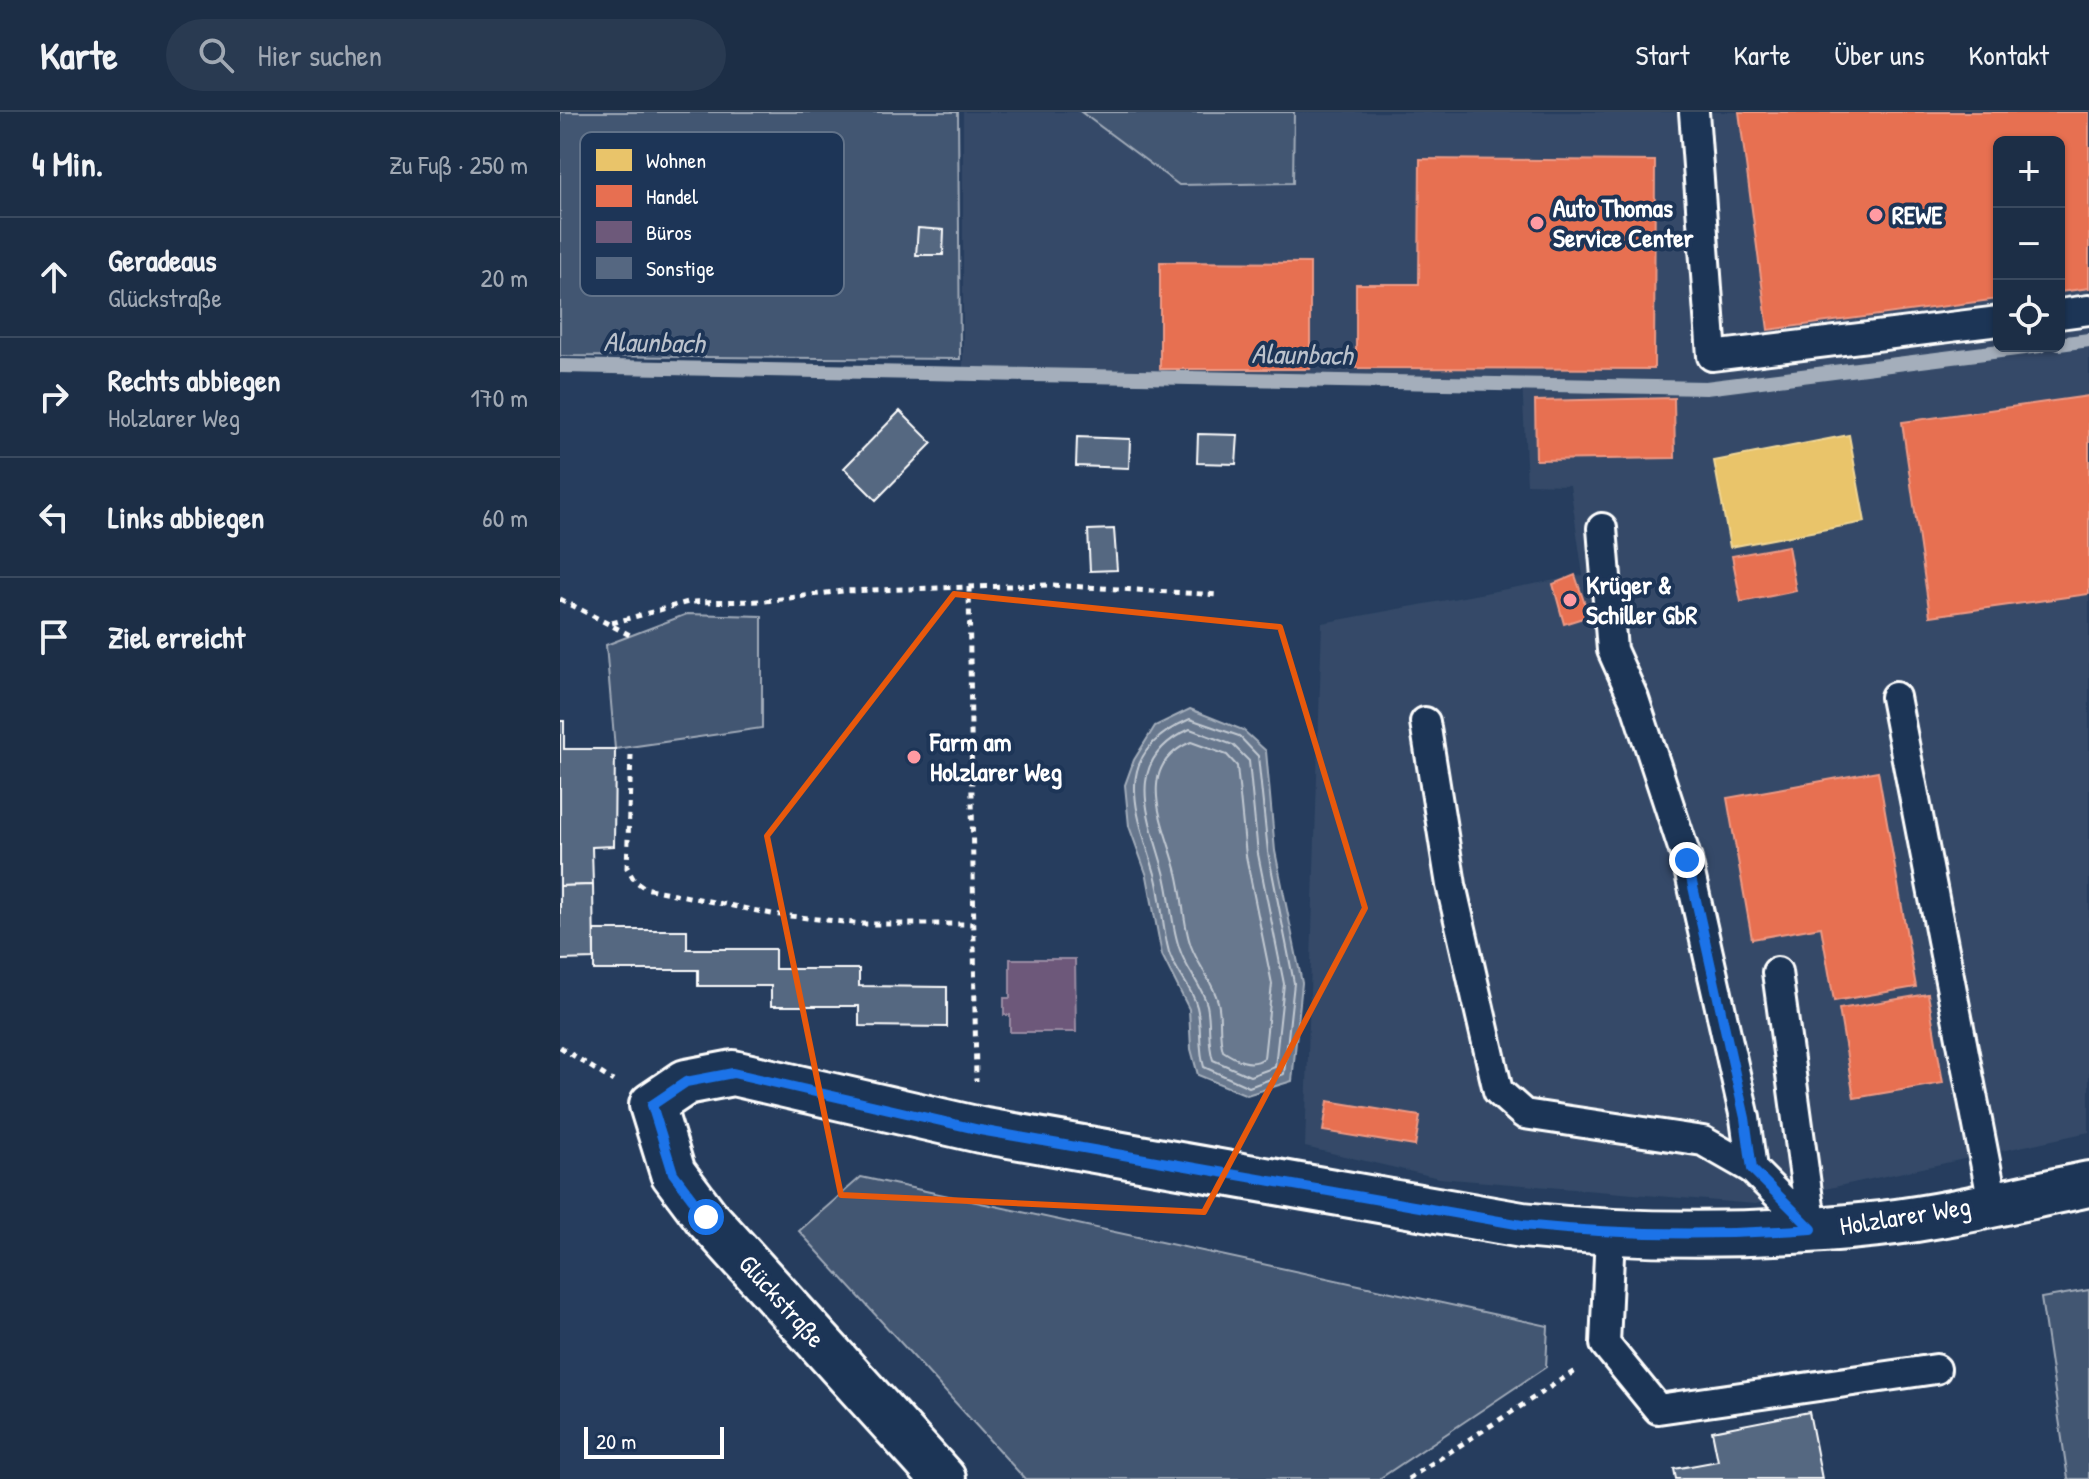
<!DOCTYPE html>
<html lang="de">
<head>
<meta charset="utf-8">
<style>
  :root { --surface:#1c2e46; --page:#293a51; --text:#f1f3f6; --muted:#a0a8b3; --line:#3a4a5f }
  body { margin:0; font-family:"Patrick Hand",sans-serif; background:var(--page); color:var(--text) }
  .controls { position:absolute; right:24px; top:24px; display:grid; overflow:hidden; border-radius:12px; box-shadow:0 2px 6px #0004 }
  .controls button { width:72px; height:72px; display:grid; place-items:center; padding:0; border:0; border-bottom:2px solid var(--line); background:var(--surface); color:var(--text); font:40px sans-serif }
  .scale { position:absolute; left:24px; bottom:20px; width:140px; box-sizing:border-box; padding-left:8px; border:4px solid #fff; border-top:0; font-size:22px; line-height:28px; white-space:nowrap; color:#fff; -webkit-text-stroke:6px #1d3557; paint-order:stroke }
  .stop { position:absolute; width:24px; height:24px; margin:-18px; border:6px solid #1a73e8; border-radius:50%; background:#fff }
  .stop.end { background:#1a73e8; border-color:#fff; box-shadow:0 2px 8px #0008 }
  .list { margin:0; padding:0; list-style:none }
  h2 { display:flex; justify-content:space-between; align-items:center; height:104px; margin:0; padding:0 32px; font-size:34px }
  h2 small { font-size:26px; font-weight:400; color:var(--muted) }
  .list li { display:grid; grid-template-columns:52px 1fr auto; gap:24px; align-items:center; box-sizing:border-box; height:120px; padding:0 32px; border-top:2px solid var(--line) }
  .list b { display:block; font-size:30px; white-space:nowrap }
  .list p { margin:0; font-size:26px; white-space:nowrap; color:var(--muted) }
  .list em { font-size:26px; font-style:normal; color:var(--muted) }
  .icon { flex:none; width:44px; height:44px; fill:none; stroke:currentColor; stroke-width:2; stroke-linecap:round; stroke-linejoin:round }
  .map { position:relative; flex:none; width:1529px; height:1367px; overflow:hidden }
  header { display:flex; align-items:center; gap:48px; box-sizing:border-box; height:112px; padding:0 40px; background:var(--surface); border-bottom:2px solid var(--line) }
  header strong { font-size:38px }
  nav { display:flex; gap:44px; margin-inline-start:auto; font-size:28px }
  .search { width:560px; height:72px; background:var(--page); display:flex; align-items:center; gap:20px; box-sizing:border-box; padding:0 28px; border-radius:44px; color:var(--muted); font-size:30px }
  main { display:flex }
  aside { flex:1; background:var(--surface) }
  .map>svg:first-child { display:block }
</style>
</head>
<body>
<header>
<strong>Karte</strong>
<div class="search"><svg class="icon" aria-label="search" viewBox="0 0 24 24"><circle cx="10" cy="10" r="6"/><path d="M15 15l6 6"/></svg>Hier suchen</div>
<nav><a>Start</a><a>Karte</a><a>Über uns</a><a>Kontakt</a></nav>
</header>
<main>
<aside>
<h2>4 Min.<small>Zu Fuß · 250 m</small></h2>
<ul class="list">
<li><svg class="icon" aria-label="ahead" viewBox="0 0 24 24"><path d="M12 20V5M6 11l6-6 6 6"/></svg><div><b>Geradeaus</b><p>Glückstraße</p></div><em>20 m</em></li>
<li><svg class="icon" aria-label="right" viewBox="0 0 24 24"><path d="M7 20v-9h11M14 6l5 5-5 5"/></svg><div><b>Rechts abbiegen</b><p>Holzlarer Weg</p></div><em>170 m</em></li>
<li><svg class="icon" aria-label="left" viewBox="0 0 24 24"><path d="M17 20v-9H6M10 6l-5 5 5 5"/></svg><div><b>Links abbiegen</b></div><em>60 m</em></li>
<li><svg class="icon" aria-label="arrive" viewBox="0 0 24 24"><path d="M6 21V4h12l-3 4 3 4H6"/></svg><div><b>Ziel erreicht</b></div></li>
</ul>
</aside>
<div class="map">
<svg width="1529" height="1367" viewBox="0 0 1529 1367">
  <rect width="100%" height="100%" fill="#263d5e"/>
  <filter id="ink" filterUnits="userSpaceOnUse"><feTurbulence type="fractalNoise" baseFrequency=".0125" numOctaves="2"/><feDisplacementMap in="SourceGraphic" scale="16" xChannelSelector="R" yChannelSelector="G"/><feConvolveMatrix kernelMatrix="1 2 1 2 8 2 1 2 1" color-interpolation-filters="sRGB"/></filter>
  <g filter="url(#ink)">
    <!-- built -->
    <path fill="#344a68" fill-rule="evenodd" d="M 403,0 L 521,0 L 619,73 L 733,71 L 734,0 L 1529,0 L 1529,1020 L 1195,1092 L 879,1066 L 745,1035 L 762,511 L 1023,463 L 1010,373 L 967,372 L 962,267 L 403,257 ZM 1439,30 L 1499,30 L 1499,234 L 1439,234 Z"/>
    <!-- green -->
    <g fill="#425672" stroke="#a0aab8" stroke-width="2">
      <polygon points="0,0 398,0 400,247 0,244"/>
      <polygon points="521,0 734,0 733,71 619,73"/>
      <polygon points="127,502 202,504 202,616 55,637 46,533"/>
      <polygon points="301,1065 988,1214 986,1255 819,1367 465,1367 239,1119"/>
      <polygon points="1529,1178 1529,1367 1508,1367 1481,1186"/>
    </g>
    <!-- water -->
    <polygon fill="#67788e" stroke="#a4aebb" stroke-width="2" points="630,597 683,618 706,639 715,739 742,871 732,969 687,983 638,963 631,937 629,897 602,843 587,764 569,714 565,673 574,648 595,614"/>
    <!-- homes -->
    <polygon fill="#e9c46a" stroke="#f0d697" stroke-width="2" points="1289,323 1305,410 1170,435 1154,349"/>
    <!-- shops -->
    <g fill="#e76f51" stroke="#ee9a85" stroke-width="2">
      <polygon points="1179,0 1529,0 1529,176 1499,180 1499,30 1439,30 1439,187 1208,218"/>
      <polygon points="860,47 1095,49 1094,257 796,256 796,172 859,172"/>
      <polygon points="600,150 750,151 750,257 600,257"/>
      <polygon points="1529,284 1529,482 1370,504 1342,310"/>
      <polygon points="1114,286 1115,346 976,348 975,289"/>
      <polygon points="1228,434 1236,479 1181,490 1172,444"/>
      <polygon points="1015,463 1029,504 1004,512 993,472"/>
      <polygon points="1318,659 1356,875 1274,889 1261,815 1192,827 1167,686"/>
      <polygon points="1368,882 1383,971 1294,986 1279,897"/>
      <polygon points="768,989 860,1004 855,1034 763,1019"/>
    </g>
    <!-- offices -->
    <polygon fill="#6d597a" stroke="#998ba2" stroke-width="2" points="450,847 515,847 516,920 450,920 450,903 444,903 444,886 450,886"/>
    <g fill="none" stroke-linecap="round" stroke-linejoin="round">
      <!-- shore -->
      <g stroke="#c2c9d2" stroke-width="2">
        <path d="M 630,607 L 679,624 L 698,644 L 708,740 L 734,871 L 724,962 L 689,975 L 644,955 C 638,935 642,915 637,895 C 632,875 615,859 609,840 C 602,815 602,787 595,762 C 576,697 549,642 630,607 Z"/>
        <path d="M 630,617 L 673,633 L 689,649 L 698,742 L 724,872 L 715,955 L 690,964 L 653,948 C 647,930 651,911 647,893 C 642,874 626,857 620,838 C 611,814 611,785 604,760 C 589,705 561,648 630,617 Z"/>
        <path d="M 631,630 L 667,643 L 677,654 L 686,744 L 712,872 L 704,946 C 691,956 675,947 663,939 C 658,923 662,906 658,890 C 653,870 638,853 631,834 C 623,812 623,784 617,761 C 607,717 570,656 631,630 Z"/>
      </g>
      <!-- stream -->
      <g stroke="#a4aebb" stroke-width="14">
        <polyline points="1499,232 1529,228"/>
        <polyline points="0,254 1146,276 1480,234"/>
      </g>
    </g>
    <!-- building -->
    <g fill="#556781" stroke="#fff" stroke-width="2">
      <polygon points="358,116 384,118 383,143 356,143"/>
      <polygon points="340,299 372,331 316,388 284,356"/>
      <polygon points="638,322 678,323 676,352 637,351"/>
      <polygon points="517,325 570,327 569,356 516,354"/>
      <polygon points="554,417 557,458 530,459 528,418"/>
      <polygon points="0,609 4,609 4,637 55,637 54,734 32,735 33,773 0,774"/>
      <polygon points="33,773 34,847 0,848 0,774"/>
      <polygon points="34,818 127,818 127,837 215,837 215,857 299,857 299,874 387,875 387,915 299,914 299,894 211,894 211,874 138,874 138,858 34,858"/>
      <polygon points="1249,1300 1262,1367 1116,1367 1114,1357 1158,1349 1152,1319"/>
    </g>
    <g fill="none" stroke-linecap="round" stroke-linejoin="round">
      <defs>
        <g id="service">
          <polyline points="1134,0 1152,244 1439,209"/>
          <polyline points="1499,202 1529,198"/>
          <polyline points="1042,416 1052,538 1074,587 1127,748 1185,1006 1192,1057"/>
          <polyline points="1335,585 1433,1091"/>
          <polyline points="865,610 891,773 938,979 964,1002 1143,1029 1192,1057 1252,1117"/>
          <polyline points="1217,860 1252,1117"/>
          <polyline points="1050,1122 1045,1232 1098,1297 1376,1257"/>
        </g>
        <path id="minor" d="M 383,1367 L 146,1105 L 113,1061 L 92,993 L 126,970 L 173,961 L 420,1018 L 962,1113 C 1081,1125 1200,1125 1320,1112 C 1390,1104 1460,1086 1529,1072"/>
      </defs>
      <!-- service casing -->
      <use href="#service" stroke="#fff" stroke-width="34"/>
      <!-- minor casing -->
      <use href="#minor" stroke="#fff" stroke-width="50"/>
      <!-- path -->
      <g stroke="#fff" stroke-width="5" stroke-dasharray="6 6" stroke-linecap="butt">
        <polyline points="409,475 491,473 660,483"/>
        <polyline points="0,487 70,523"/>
        <polyline points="52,511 128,490 205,489 283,479 409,475 416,969"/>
        <polyline points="71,643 67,756 74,768 85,776 212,802 302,812 414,812"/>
        <polyline points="0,935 53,969"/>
        <polyline points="848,1367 1018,1257"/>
      </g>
      <!-- service -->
      <use href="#service" stroke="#1d3557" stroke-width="28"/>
      <!-- minor -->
      <use href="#minor" stroke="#1d3557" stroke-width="44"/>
    </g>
  </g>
  <g fill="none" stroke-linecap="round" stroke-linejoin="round" filter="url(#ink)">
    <!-- route -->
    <path stroke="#1a73e8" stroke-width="10" d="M 146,1105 L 113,1061 L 92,993 L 126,970 L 173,961 L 420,1018 L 962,1113 C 1059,1123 1154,1124 1252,1117 L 1192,1057 L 1185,1006 L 1127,748"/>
  </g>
  <!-- marked area -->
  <path fill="none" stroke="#e8590c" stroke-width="6" stroke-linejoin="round" d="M 394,482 L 720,515 L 805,796 L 644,1100 L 281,1083 L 207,724 Z"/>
  <!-- markers -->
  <g fill="#ff9aa2" stroke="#1d3557" stroke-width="3">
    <circle cx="1316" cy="103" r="8"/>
    <circle cx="977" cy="111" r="8"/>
    <circle cx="1010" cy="488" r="8"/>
    <circle cx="354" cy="645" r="8"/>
  </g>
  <g text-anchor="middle" stroke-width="8" stroke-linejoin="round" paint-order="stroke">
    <!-- poi labels -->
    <g font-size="26" font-weight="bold" fill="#fff" stroke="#1d3557" text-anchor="start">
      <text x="993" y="105">Auto Thomas<tspan x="993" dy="30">Service Center</tspan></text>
      <text x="1332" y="112">REWE</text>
      <text x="1026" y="482">Krüger &amp;<tspan x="1026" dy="30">Schiller GbR</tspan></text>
      <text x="370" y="639">Farm am<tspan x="370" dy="30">Holzlarer Weg</tspan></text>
    </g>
    <!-- street labels -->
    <g font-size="26" fill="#fff" stroke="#1d3557">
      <text transform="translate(1345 1104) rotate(-9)" y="9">Holzlarer Weg</text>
      <text transform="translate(222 1189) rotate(48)" y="9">Glückstraße</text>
    </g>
    <!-- water labels -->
    <g font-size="28" font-style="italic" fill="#bbc2cc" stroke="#1d3557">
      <text transform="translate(94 230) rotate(1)" y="10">Alaunbach</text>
      <text transform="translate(742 242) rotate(1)" y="10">Alaunbach</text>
    </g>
  </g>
  <!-- legend -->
  <rect x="20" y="20" width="264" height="164" rx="12" fill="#1d3557" stroke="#617289" stroke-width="2"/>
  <rect x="36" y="37" width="36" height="22" fill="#e9c46a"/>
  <rect x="36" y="73" width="36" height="22" fill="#e76f51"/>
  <rect x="36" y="109" width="36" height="22" fill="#6d597a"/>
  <rect x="36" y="145" width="36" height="22" fill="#556781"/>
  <g font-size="22" fill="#fff">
    <text x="86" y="56">Wohnen</text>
    <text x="86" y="92">Handel</text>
    <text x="86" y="128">Büros</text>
    <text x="86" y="164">Sonstige</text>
  </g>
</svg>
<div class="controls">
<button>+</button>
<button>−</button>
<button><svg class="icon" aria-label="locate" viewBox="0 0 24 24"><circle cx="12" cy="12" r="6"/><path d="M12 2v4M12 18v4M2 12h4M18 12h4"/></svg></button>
</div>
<div class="scale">20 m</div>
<div class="stop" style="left:146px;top:1105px"></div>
<div class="stop end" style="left:1127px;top:748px"></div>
</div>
</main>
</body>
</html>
